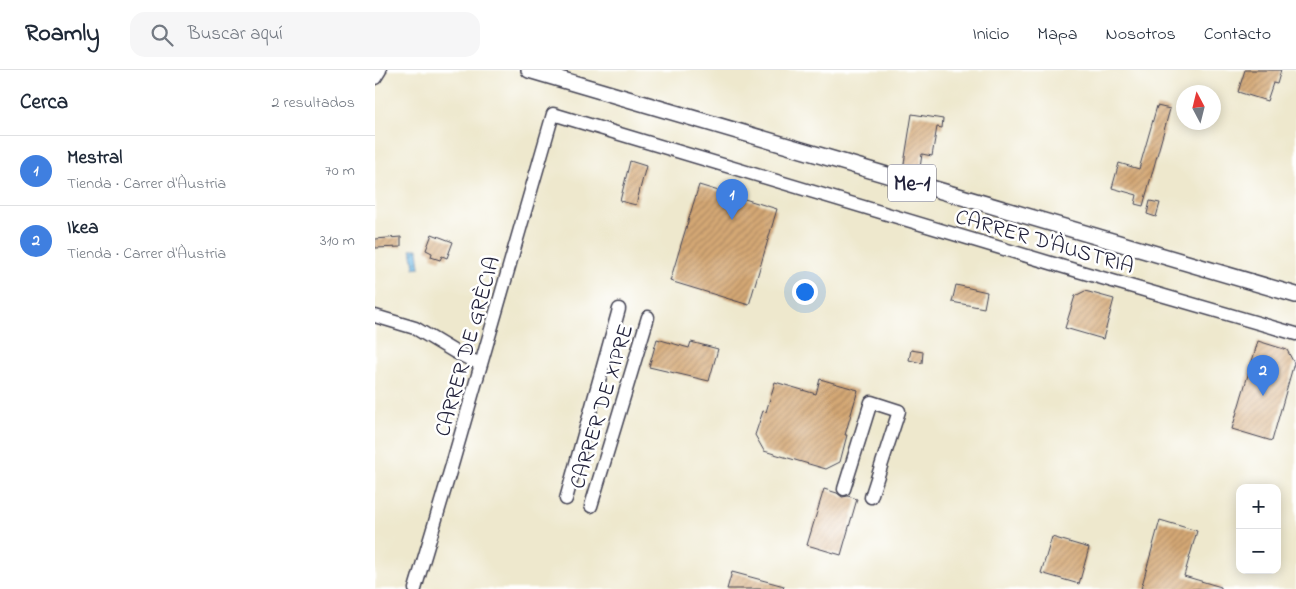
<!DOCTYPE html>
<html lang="es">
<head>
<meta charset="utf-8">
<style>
  :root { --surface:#fff; --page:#f6f6f7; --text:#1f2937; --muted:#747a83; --line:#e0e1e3; --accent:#ea580c }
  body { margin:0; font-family:"Indie Flower",sans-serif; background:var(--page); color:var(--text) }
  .controls { position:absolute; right:15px; bottom:15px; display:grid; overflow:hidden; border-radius:10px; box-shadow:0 2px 12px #0003 }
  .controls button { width:45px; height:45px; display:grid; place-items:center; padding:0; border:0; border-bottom:1px solid var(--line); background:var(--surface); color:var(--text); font:25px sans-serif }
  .compass { position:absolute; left:801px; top:15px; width:45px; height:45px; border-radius:50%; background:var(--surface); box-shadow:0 2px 12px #0003; rotate:353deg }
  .you { position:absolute; left:429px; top:221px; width:18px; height:18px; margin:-12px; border:4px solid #fff; border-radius:50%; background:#1a73e8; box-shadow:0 0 0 8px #1a73e833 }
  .badge { display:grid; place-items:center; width:32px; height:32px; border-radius:50%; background:var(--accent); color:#fff; font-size:16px; font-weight:700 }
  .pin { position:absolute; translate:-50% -41px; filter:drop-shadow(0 1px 2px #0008) }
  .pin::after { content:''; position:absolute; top:26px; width:18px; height:15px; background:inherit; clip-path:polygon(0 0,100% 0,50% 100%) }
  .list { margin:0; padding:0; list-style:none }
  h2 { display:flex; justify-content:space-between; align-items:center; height:65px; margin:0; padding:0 20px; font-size:21px }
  h2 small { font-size:16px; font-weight:400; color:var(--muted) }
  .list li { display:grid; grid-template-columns:32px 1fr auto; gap:15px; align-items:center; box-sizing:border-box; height:70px; padding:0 20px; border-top:1px solid var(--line) }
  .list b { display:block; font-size:19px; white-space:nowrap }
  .list p { margin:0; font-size:16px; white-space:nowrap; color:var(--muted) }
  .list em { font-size:16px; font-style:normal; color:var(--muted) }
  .icon { flex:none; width:28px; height:28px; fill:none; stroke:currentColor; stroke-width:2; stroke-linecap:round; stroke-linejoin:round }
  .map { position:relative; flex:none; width:921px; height:519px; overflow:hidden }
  header { display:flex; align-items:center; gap:30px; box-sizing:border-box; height:70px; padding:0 25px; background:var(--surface); border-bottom:1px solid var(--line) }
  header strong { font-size:24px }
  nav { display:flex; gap:28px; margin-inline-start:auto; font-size:18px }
  .search { width:350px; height:45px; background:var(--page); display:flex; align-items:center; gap:12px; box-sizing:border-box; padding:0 18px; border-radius:15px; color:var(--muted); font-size:19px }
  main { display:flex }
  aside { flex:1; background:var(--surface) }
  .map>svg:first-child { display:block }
</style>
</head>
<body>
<header>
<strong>Roamly</strong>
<div class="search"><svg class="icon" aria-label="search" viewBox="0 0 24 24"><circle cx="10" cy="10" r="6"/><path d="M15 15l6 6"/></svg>Buscar aquí</div>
<nav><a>Inicio</a><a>Mapa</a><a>Nosotros</a><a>Contacto</a></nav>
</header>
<main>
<aside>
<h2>Cerca<small>2 resultados</small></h2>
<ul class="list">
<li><span class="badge" style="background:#3f7fe0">1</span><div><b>Mestral</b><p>Tienda · Carrer d'Àustria</p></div><em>70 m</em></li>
<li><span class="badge" style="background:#3f7fe0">2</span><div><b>Ikea</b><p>Tienda · Carrer d'Àustria</p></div><em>310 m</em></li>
</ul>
</aside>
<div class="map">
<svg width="921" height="519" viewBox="0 0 921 519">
  <defs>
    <pattern id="water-waves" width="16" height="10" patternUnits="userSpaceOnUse" patternTransform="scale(1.25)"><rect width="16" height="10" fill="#68b4e1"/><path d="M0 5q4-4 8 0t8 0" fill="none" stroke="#5592b8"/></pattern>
    <pattern id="building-hatch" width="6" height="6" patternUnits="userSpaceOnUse" patternTransform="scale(1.25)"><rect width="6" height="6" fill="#d4a875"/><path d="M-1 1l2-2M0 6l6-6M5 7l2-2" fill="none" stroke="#ac8861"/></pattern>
  </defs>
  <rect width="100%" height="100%" fill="#fff"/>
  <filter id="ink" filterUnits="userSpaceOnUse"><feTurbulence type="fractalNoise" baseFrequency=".02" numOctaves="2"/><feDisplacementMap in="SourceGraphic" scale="10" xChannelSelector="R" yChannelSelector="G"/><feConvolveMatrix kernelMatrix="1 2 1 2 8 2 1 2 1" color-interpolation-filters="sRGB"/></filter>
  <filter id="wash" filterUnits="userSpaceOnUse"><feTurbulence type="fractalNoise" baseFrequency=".0096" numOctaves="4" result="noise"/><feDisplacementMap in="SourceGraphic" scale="20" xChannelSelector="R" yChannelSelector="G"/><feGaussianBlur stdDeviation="1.12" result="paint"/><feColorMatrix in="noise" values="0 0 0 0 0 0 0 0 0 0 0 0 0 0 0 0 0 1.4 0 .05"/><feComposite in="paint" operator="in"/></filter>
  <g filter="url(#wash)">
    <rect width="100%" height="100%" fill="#eee8cd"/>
    <!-- water -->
    <polygon fill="url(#water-waves)" stroke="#456b8e" points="36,179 43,179 45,197 39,198"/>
    <g id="blocks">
      <!-- building -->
      <g fill="url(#building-hatch)">
        <polygon points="870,0 906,0 902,14 898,13 892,31 863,22"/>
        <polygon points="782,36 795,39 768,136 760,134 762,125 737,118 744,93 764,99"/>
        <polygon points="537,44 568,49 567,58 562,57 557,86 547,84 544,105 528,100"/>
        <polygon points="255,91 271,96 261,135 245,131"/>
        <polygon points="324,115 402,139 374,235 295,211"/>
        <polygon points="775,131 785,133 781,147 772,144"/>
        <polygon points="57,164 78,172 72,188 67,186 65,190 56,187 57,183 51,180"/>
        <polygon points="26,167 26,177 0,178 0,169"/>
        <polygon points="581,215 612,222 609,238 577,232"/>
        <polygon points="710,221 739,229 728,269 690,258 700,226"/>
        <polygon points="282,269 314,278 316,272 343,279 334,311 274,297"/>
        <polygon points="883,271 912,280 919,293 897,371 857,359"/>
        <polygon points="536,280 548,282 547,293 534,290"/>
        <polygon points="445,309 483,320 470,365 472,365 465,392 451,399 389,381 380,365 388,341 391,342 400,312 441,324"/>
        <polygon points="449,419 462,423 467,427 473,426 482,429 466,485 432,475"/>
        <polygon points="785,450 822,461 809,506 846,517 846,519 766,519"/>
        <polygon points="677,467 714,478 704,514 666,503"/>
        <polygon points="357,502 409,516 408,519 352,519"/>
      </g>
    </g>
  </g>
  <g filter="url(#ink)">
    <use href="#blocks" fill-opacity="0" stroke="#414051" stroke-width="1"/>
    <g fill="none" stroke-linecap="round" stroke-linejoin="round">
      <defs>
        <g id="minor">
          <polyline points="0,8 5,0"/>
          <polyline points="0,246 40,258 80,282 105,294"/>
          <polyline points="469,419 496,332 524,341 496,427"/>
          <polyline points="191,429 244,239"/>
          <polyline points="216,436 273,247"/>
          <polyline points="40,519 77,395 178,44 689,197 921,264"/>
        </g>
        <polyline id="major" points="154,0 921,225"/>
      </defs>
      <!-- minor casing -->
      <use href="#minor" stroke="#414051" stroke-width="15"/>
      <!-- major casing -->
      <use href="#major" stroke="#414051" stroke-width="18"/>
      <!-- minor -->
      <use href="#minor" stroke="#fff" stroke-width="12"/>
      <!-- major -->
      <use href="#major" stroke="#fff" stroke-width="15"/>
    </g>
  </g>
  <g text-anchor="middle" stroke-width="5" stroke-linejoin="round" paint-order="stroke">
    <!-- shield labels -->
    <rect fill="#fff" stroke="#646476" stroke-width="1" x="513" y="94.5" width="48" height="37" rx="4"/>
    <g font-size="21" font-weight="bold" fill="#22223b">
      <text x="537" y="120">Me-1</text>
    </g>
    <!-- street labels -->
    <g font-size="22" fill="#22223b" stroke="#fff">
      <text transform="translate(670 170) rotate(16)" y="8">CARRER D'ÀUSTRIA</text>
      <text transform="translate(91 276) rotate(-74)" y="8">CARRER DE GRÈCIA</text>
      <text transform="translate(225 336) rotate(-73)" y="8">CARRER DE XIPRE</text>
    </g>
  </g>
</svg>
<div class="controls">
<button>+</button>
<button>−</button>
</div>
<svg class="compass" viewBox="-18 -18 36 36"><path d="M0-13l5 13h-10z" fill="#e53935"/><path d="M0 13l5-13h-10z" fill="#747a83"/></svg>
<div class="you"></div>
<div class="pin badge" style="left:357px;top:150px;background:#3f7fe0">1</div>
<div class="pin badge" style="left:888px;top:326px;background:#3f7fe0">2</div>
</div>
</main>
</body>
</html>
